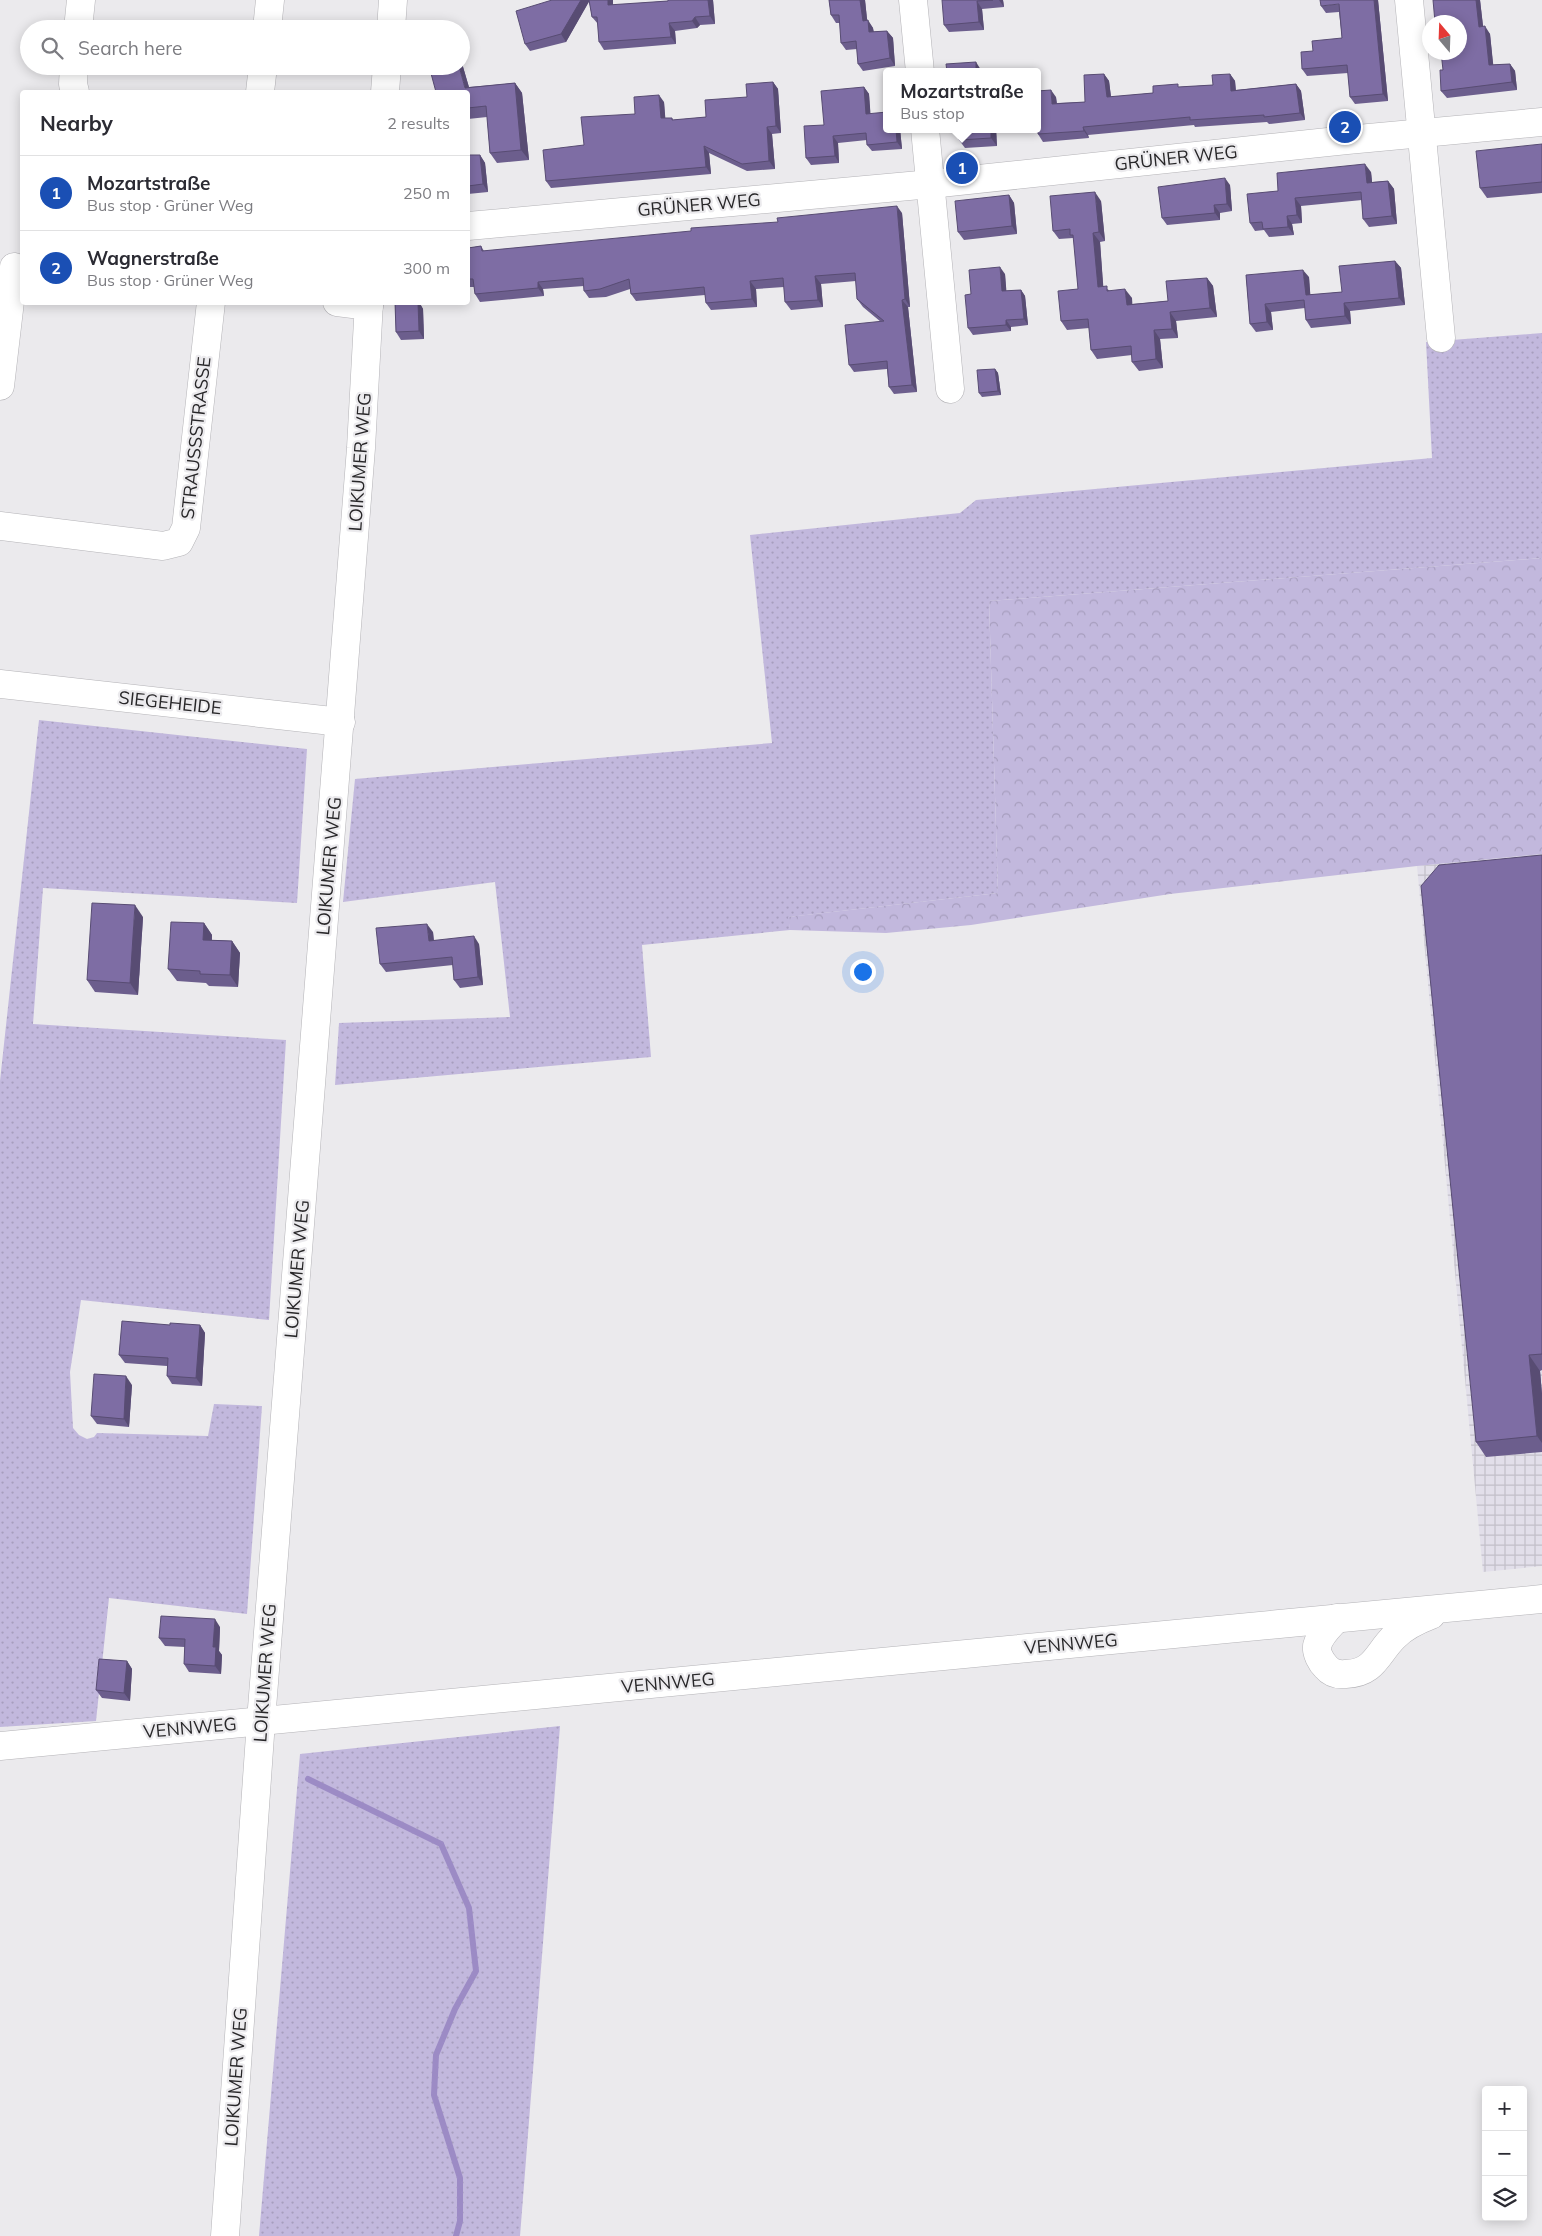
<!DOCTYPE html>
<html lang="en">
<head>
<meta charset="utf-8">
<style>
  :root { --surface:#fff; --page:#f7f7f7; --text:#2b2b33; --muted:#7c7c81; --line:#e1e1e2; --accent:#675422 }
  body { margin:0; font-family:Mulish,sans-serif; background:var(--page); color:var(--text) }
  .controls { position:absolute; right:15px; bottom:15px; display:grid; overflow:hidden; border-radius:5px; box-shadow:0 2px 12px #0003 }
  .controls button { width:45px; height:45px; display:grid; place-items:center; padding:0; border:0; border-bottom:1px solid var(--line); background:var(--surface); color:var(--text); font:25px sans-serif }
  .compass { position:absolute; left:1422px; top:15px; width:45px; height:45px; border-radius:50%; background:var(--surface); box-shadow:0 2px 12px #0003; rotate:341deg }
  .you { position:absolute; left:862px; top:971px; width:18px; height:18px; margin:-12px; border:4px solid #fff; border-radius:50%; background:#1a73e8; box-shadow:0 0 0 8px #1a73e833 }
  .badge { display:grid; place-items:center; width:32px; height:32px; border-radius:50%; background:var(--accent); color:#fff; font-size:16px; font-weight:700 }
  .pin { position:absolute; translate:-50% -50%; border:2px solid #fff; box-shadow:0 1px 5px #0006 }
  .popup { position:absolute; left:883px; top:68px; width:158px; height:65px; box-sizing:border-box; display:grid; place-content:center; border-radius:5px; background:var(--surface); filter:drop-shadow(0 1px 4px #0005); font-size:16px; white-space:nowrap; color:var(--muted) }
  .popup b { font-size:19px; color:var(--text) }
  .popup::after { content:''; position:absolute; left:50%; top:100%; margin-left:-10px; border:10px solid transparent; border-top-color:var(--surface) }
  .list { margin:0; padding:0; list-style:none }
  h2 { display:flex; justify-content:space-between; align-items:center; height:65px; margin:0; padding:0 20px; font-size:21px }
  h2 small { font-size:16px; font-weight:400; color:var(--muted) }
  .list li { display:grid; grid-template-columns:32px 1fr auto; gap:15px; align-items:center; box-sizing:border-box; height:75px; padding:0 20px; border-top:1px solid var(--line) }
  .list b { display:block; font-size:19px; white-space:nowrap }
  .list p { margin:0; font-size:16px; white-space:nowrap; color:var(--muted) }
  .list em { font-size:16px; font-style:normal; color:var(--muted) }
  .icon { flex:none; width:28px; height:28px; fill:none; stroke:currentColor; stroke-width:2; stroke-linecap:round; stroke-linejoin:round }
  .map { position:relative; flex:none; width:1542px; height:2236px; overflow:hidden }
  .search { position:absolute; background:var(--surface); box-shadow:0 2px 12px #0003; left:20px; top:20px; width:450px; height:55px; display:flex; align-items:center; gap:12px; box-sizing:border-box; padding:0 18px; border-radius:28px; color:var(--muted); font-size:19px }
  .panel { position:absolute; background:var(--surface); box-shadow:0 2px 12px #0003; left:20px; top:90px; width:450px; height:215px; border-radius:5px }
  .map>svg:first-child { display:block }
</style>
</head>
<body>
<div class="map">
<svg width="1542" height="2236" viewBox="0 0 1542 2236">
  <defs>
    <pattern id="industrial-grid" width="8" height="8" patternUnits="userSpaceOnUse" patternTransform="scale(1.25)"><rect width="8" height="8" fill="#e2dfea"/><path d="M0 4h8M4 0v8" fill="none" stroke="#c2bfc9"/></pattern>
    <pattern id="grass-dots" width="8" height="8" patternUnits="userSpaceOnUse" patternTransform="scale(1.25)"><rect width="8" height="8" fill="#c2b8dd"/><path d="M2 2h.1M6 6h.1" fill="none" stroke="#a79ebe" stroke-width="1.8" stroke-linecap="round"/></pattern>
    <pattern id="forest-crowns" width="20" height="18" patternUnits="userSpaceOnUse" patternTransform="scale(1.25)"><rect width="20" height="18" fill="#c2b8dd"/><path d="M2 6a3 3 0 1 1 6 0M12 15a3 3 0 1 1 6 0" fill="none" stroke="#a79ebe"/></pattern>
  </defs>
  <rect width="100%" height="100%" fill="#ebeaed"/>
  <!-- industrial -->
  <polygon fill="url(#industrial-grid)" points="1542,854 1542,1566 1483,1572 1417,866"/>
  <!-- grass -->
  <g fill="url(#grass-dots)">
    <polygon points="1542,333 1542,558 989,601 998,893 789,917 790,930 642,945 651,1057 335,1085 339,1023 510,1017 495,882 343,902 355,779 772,743 750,535 960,513 976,500 1432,458 1426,342"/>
    <polygon points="39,720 307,749 297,903 43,888 33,1024 286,1040 269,1320 81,1300 70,1372 73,1428 79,1435 87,1439 94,1437 97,1433 208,1436 214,1404 262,1406 247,1614 109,1598 96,1721 0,1727 0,1081"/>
    <polygon points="560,1726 520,2236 259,2236 300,1754"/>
  </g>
  <!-- forest -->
  <polygon fill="url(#forest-crowns)" points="1542,558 1542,854 1417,866 1170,894 971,925 886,933 790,930 788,917 998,893 989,601"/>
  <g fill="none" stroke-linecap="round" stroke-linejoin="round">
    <!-- stream -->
    <polyline stroke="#9c8bc5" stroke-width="6" points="308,1779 441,1844 469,1908 476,1971 455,2009 436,2055 434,2095 460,2178 460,2221 456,2236"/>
    <defs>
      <g id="minor">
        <polyline points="913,0 920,72"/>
        <polyline points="1409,0 1441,338"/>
        <polyline points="78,29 81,0"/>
        <polyline points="267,29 270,0"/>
        <polyline points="391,29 393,0"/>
        <polyline points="74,66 73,84 75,92"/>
        <polyline points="260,92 263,66"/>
        <polyline points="385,92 387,66"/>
        <polyline points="925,129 950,389"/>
        <polyline points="468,226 931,184 1347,140 1542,122"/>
        <polyline points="337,302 369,306"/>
        <polyline points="0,386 14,267"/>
        <polyline points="0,526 163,546 179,542 186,528 211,302"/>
        <polyline points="0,684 341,722"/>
        <path d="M 1337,1618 C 1329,1627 1320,1634 1317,1646 C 1316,1653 1321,1662 1326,1667 C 1331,1673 1338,1675 1346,1674 C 1375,1673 1377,1653 1395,1636 C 1405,1626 1418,1620 1431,1615"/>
        <polyline points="0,1746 1542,1599"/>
        <polyline points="225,2236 261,1721 361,448 369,302"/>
      </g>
    </defs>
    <!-- minor casing -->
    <use href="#minor" stroke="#b4b3b7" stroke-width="29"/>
    <!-- minor -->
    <use href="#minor" stroke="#fff" stroke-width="28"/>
  </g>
  <!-- wall -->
  <g fill="#6c5e8d">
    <polygon points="552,0 613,0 613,5 668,1 668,0 713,0 715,24 700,25 697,28 675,31 676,44 604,50 599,42 598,24 592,17 589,1 566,42 530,51 525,44"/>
    <polygon points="829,0 865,0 867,20 873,28 874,32 887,31 893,38 895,66 863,71 858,64 857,49 846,50 841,43 840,23 836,23 831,15"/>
    <polygon points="949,0 1003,0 1004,7 982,9 984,30 949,32 944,25"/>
    <polygon points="1378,0 1388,101 1355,104 1350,97 1348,73 1307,76 1302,69 1313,51 1342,38 1339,12 1326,13 1321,6"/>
    <polygon points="1433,0 1480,0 1483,27 1490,34 1493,65 1510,64 1515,71 1517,90 1447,98 1441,91 1443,70 1460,52"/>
    <polygon points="461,60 469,87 515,83 522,93 529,160 497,163 490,153 487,117 468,119 468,92 461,66"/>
    <polygon points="1104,74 1109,81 1111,97 1153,93 1180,87 1213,85 1230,74 1235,81 1236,90 1296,84 1301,91 1305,120 1269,124 1267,122 1195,127 1194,125 1088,135 1089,138 1043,142 1038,134 1056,97 1057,103 1085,102"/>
    <polygon points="773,82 778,89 781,133 772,134 775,169 747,171 709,153 711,174 551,188 546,181 584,145 635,114 664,102 665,118 672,118 673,120 706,117 747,97"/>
    <polygon points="864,87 869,94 870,113 887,129 900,129 902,149 872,151 867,145 867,140 838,143 839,163 811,165 806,158 824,125"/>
    <polygon points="959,129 996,129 997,146 965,148 959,140"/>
    <polygon points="1542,144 1542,193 1487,198 1480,188"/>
    <polygon points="468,155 480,155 485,163 488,192 468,194"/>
    <polygon points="1371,172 1372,182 1388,181 1394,189 1397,224 1369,227 1363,219 1362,200 1301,206 1302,223 1292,224 1294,235 1269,237 1264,230 1255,231 1250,223 1278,191"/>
    <polygon points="1230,185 1232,211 1220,213 1220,220 1167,225 1162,218"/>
    <polygon points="1009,195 1014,203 1017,234 964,240 958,232"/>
    <polygon points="1101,201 1105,241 1100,242 1103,286 1110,291 1132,298 1132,304 1168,301 1207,278 1213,286 1217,317 1176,321 1178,338 1160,339 1163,368 1139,371 1132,362 1132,355 1097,359 1091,350 1089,328 1067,330 1061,321 1078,289 1074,239 1073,238 1059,239 1053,231"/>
    <polygon points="902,213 910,307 908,307 917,392 894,394 889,387 887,369 854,372 849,365 881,322 863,307 857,299 856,281 821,284 823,307 791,310 785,302 784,287 756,289 757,307 711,310 706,303 705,295 636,301 631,294 630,289 606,297 589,298 584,291 584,286 543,289 544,296 480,302 475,294 474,287 468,287 468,248 481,246 484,251"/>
    <polygon points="1395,261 1401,268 1405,305 1350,311 1351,324 1311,328 1306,320 1305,308 1271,312 1273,330 1256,332 1250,324 1246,275 1309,277 1310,295 1342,292"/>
    <polygon points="1005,274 1006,291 1021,290 1025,296 1028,325 1011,327 1011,331 973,335 968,328 971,294"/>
    <polygon points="395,302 419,302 423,309 424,339 401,340 396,332"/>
    <polygon points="995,369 998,373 1001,395 982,397 979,393"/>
    <polygon points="1542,855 1542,1370 1540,1371 1542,1394 1542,1452 1486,1457 1476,1442"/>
    <polygon points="143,917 138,995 95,992 87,980"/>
    <polygon points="204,923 212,935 212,940 232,941 240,953 238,987 209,986 206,983 177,981 168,969"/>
    <polygon points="433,932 434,940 479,944 483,985 460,988 454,980 453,965 386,972 380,964"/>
    <polygon points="170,1325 200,1325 205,1333 202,1386 172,1384 167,1376 167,1366 125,1363 119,1355"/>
    <polygon points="132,1385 129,1427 97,1424 91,1416"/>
    <polygon points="220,1627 219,1651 222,1655 221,1674 189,1672 184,1664 185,1647 165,1646 159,1638"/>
    <polygon points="127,1661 132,1669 130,1701 102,1698 96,1690"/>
  </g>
  <!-- shaded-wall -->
  <g fill="#584c73">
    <polygon points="581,0 590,0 566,42 561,34"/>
    <polygon points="608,0 613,0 613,13 608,5"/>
    <polygon points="708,0 713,0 715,24 710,16"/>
    <polygon points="860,0 865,0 868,28 863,21"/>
    <polygon points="999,0 1003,0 1004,7"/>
    <polygon points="1374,0 1378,0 1388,101 1383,94"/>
    <polygon points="1476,0 1480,0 1484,34 1479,27"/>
    <polygon points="977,1 982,9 984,30 979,22"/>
    <polygon points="695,17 700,25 697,28 692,21"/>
    <polygon points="868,20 873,28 874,39 869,32"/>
    <polygon points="669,23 675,31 676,44 671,37"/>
    <polygon points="1485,26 1490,34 1494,72 1489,65"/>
    <polygon points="887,31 893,38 895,66 890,58"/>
    <polygon points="461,60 472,98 465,88 459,66 461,66"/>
    <polygon points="976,62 981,70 981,72 976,72"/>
    <polygon points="1510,64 1515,71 1517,90 1512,82"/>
    <polygon points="1104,74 1109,81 1112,105 1107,97"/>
    <polygon points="1230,74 1235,81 1236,98 1231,91"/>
    <polygon points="773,82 778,89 781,133 776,126"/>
    <polygon points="515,83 522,93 529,160 521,150"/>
    <polygon points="1296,84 1301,91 1305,120 1300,113"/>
    <polygon points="864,87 869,94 871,120 866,114"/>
    <polygon points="1051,90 1056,97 1057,111 1052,104"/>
    <polygon points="659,95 664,102 666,126 661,118"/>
    <polygon points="767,127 772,134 775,169 769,161"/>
    <polygon points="1083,127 1088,135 1089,138 1084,131"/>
    <polygon points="896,129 900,129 902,149 897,142"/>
    <polygon points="991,129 996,129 997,146 991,138"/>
    <polygon points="833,136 838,143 839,163 835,156"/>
    <polygon points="704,146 709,153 711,174 706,167"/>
    <polygon points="480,155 485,163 488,192 483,184"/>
    <polygon points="1365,164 1371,172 1373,191 1367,183"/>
    <polygon points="1225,178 1230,185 1232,211 1227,204"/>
    <polygon points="1388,181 1394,189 1397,224 1392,216"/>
    <polygon points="1095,192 1101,201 1105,241 1099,232"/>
    <polygon points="1009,195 1014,203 1017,234 1012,226"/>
    <polygon points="1295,198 1301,206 1302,223 1297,215"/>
    <polygon points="1214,205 1220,213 1220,220 1215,213"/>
    <polygon points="897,206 902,213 910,307 905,299"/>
    <polygon points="1287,216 1292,224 1294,235 1288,227"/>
    <polygon points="1093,233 1100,242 1104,296 1098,287"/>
    <polygon points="1395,261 1401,268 1405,305 1399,298"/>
    <polygon points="1000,267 1005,274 1007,298 1002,291"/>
    <polygon points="1303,270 1309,277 1311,303 1306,295"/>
    <polygon points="815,276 821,284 823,307 818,300"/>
    <polygon points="1207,278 1213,286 1217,317 1210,308"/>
    <polygon points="750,281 756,289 757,307 752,299"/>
    <polygon points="538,282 543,289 544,296 538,288"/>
    <polygon points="1125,289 1132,298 1133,314 1127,305"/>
    <polygon points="1021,290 1025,296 1028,325 1024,319"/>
    <polygon points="902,300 908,307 917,392 912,385"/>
    <polygon points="418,302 419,302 423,309 424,339 419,331"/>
    <polygon points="1344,303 1350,311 1351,324 1345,316"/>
    <polygon points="1265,304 1271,312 1273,330 1267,322"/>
    <polygon points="1170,312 1176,321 1178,338 1172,329"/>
    <polygon points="1006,320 1011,327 1011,331 1006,325"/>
    <polygon points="1154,330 1160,339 1163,368 1156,359"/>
    <polygon points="995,369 998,373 1001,395 998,391"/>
    <polygon points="135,905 143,917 138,995 130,983"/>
    <polygon points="204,923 212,935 211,952 203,940"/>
    <polygon points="427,924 433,932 434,949 429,941"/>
    <polygon points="474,936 479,944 483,985 478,977"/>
    <polygon points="232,941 240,953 238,987 230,975"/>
    <polygon points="200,1325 205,1333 202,1386 196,1378"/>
    <polygon points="1529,1355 1540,1371 1542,1394 1542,1443 1537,1436"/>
    <polygon points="126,1376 132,1385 129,1427 124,1419"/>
    <polygon points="215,1619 220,1627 219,1651 222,1655 221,1674 215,1666 213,1647"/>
    <polygon points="127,1661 132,1669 130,1701 124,1693"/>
  </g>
  <!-- building -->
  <g fill="#7e6da4" stroke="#584c73">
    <polygon points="552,0 581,0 561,34 525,44 516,11"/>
    <polygon points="589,0 608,0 608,5 668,1 668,0 708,0 710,16 695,17 692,21 669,23 671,37 599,42 597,17 592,17"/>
    <polygon points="829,0 860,0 863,21 868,20 869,32 887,31 890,58 858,64 856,41 841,43 839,15 831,15"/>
    <polygon points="942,0 993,0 977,1 979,22 944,25"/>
    <polygon points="1320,0 1374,0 1383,94 1350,97 1347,65 1302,69 1301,52 1313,51 1312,41 1342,38 1339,4 1321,6"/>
    <polygon points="1433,0 1476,0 1479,27 1485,26 1489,65 1510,64 1512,82 1441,91 1440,70 1443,70 1441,52 1460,52 1460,22 1435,22"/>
    <polygon points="976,62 976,72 947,72 946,64"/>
    <polygon points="429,66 459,66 465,88 515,83 521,150 490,153 486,106 468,108 468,92 436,92"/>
    <polygon points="1104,74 1107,97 1153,93 1153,86 1178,84 1178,87 1213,85 1212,75 1230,74 1231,91 1296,84 1300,113 1264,117 1264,115 1190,120 1190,117 1083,127 1084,131 1038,134 1037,91 1051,90 1052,104 1085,102 1084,75"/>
    <polygon points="773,82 776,126 767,127 769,161 742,164 704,146 706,167 546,181 543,150 584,145 581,117 635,114 634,97 659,95 661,118 672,118 672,120 706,117 705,100 747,97 746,84"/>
    <polygon points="864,87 866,114 887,112 887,129 896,129 897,142 867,145 866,133 833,136 835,156 806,158 804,126 824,125 821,91"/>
    <polygon points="959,129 991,129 991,138 959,140"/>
    <polygon points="1542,144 1542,182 1480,188 1476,151"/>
    <polygon points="468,155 480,155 483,184 468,186"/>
    <polygon points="1365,164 1367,183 1388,181 1392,216 1363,219 1361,192 1295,198 1297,215 1287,216 1288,227 1263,229 1262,222 1250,223 1247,194 1278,191 1277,173"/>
    <polygon points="1225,178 1227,204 1214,205 1215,213 1162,218 1158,187"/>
    <polygon points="1095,192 1099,232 1093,233 1098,287 1107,286 1107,291 1125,289 1127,305 1168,301 1166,281 1207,278 1210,308 1170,312 1172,329 1154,330 1156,359 1132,362 1131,346 1091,350 1088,319 1061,321 1058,291 1078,289 1073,235 1070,235 1070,229 1053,231 1050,196"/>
    <polygon points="1009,195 1012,226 958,232 955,201"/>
    <polygon points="897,206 905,299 902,300 912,385 889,387 887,361 849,365 845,325 884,321 857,299 855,273 815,276 818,300 785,302 783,278 750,281 752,299 706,303 704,287 631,294 629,279 600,289 584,291 583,278 538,282 538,288 475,294 473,279 468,279 468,248 481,246 482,251 691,231 691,228 778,222 777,218"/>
    <polygon points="1395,261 1399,298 1344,303 1345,316 1306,320 1304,300 1265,304 1267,322 1250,324 1246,275 1303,270 1306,295 1342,292 1339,266"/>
    <polygon points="1000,267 1002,291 1021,290 1024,319 1006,320 1006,325 968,328 965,295 971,294 969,270"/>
    <polygon points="395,302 418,302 419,331 396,332"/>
    <polygon points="995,369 998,391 979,393 977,370"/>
    <polygon points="1542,855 1542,1354 1529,1355 1537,1436 1476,1442 1421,886 1439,865"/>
    <polygon points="92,903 135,905 130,983 87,980"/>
    <polygon points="171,922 204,923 203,940 232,941 230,975 200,974 200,971 168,969"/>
    <polygon points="427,924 429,941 474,936 478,977 454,980 452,957 380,964 376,928"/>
    <polygon points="122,1321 170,1325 170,1323 200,1325 196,1378 167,1376 168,1358 119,1355"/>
    <polygon points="94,1374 126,1376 124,1419 91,1416"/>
    <polygon points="161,1616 215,1619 213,1647 216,1647 215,1666 184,1664 185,1639 159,1638"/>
    <polygon points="99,1659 127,1661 124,1693 96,1690"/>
  </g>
  <g text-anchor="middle" stroke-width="4.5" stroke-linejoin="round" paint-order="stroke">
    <!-- street labels -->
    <g font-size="18" fill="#282729" stroke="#ebeaed">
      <text transform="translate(1176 158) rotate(-6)" y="6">GRÜNER WEG</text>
      <text transform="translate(699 205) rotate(-5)" y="6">GRÜNER WEG</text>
      <text transform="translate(196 438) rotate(-84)" y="6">STRAUSSSTRASSE</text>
      <text transform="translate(360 462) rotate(-86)" y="6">LOIKUMER WEG</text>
      <text transform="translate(170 703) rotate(6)" y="6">SIEGEHEIDE</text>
      <text transform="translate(329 866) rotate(-85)" y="6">LOIKUMER WEG</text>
      <text transform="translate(297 1269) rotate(-85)" y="6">LOIKUMER WEG</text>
      <text transform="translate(1071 1644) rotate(-5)" y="6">VENNWEG</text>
      <text transform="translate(265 1673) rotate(-86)" y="6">LOIKUMER WEG</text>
      <text transform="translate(668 1683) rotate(-5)" y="6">VENNWEG</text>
      <text transform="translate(190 1728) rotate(-5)" y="6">VENNWEG</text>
      <text transform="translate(236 2077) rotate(-86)" y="6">LOIKUMER WEG</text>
    </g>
  </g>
</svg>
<div class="controls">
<button>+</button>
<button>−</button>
<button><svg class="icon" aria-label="layers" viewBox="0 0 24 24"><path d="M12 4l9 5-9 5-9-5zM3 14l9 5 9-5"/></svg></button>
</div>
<svg class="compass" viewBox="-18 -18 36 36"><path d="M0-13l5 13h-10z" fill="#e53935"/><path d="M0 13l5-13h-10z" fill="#7c7c81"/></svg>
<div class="you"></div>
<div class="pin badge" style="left:962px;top:168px;background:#1a4fb4">1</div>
<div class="popup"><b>Mozartstraße</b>Bus stop</div>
<div class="pin badge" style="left:1345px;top:127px;background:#1a4fb4">2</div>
<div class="search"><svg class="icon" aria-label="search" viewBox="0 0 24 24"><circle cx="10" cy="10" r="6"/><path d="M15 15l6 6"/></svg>Search here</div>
<section class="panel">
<h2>Nearby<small>2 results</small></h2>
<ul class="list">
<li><span class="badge" style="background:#1a4fb4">1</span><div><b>Mozartstraße</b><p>Bus stop · Grüner Weg</p></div><em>250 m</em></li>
<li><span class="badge" style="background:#1a4fb4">2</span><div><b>Wagnerstraße</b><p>Bus stop · Grüner Weg</p></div><em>300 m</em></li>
</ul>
</section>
</div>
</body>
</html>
